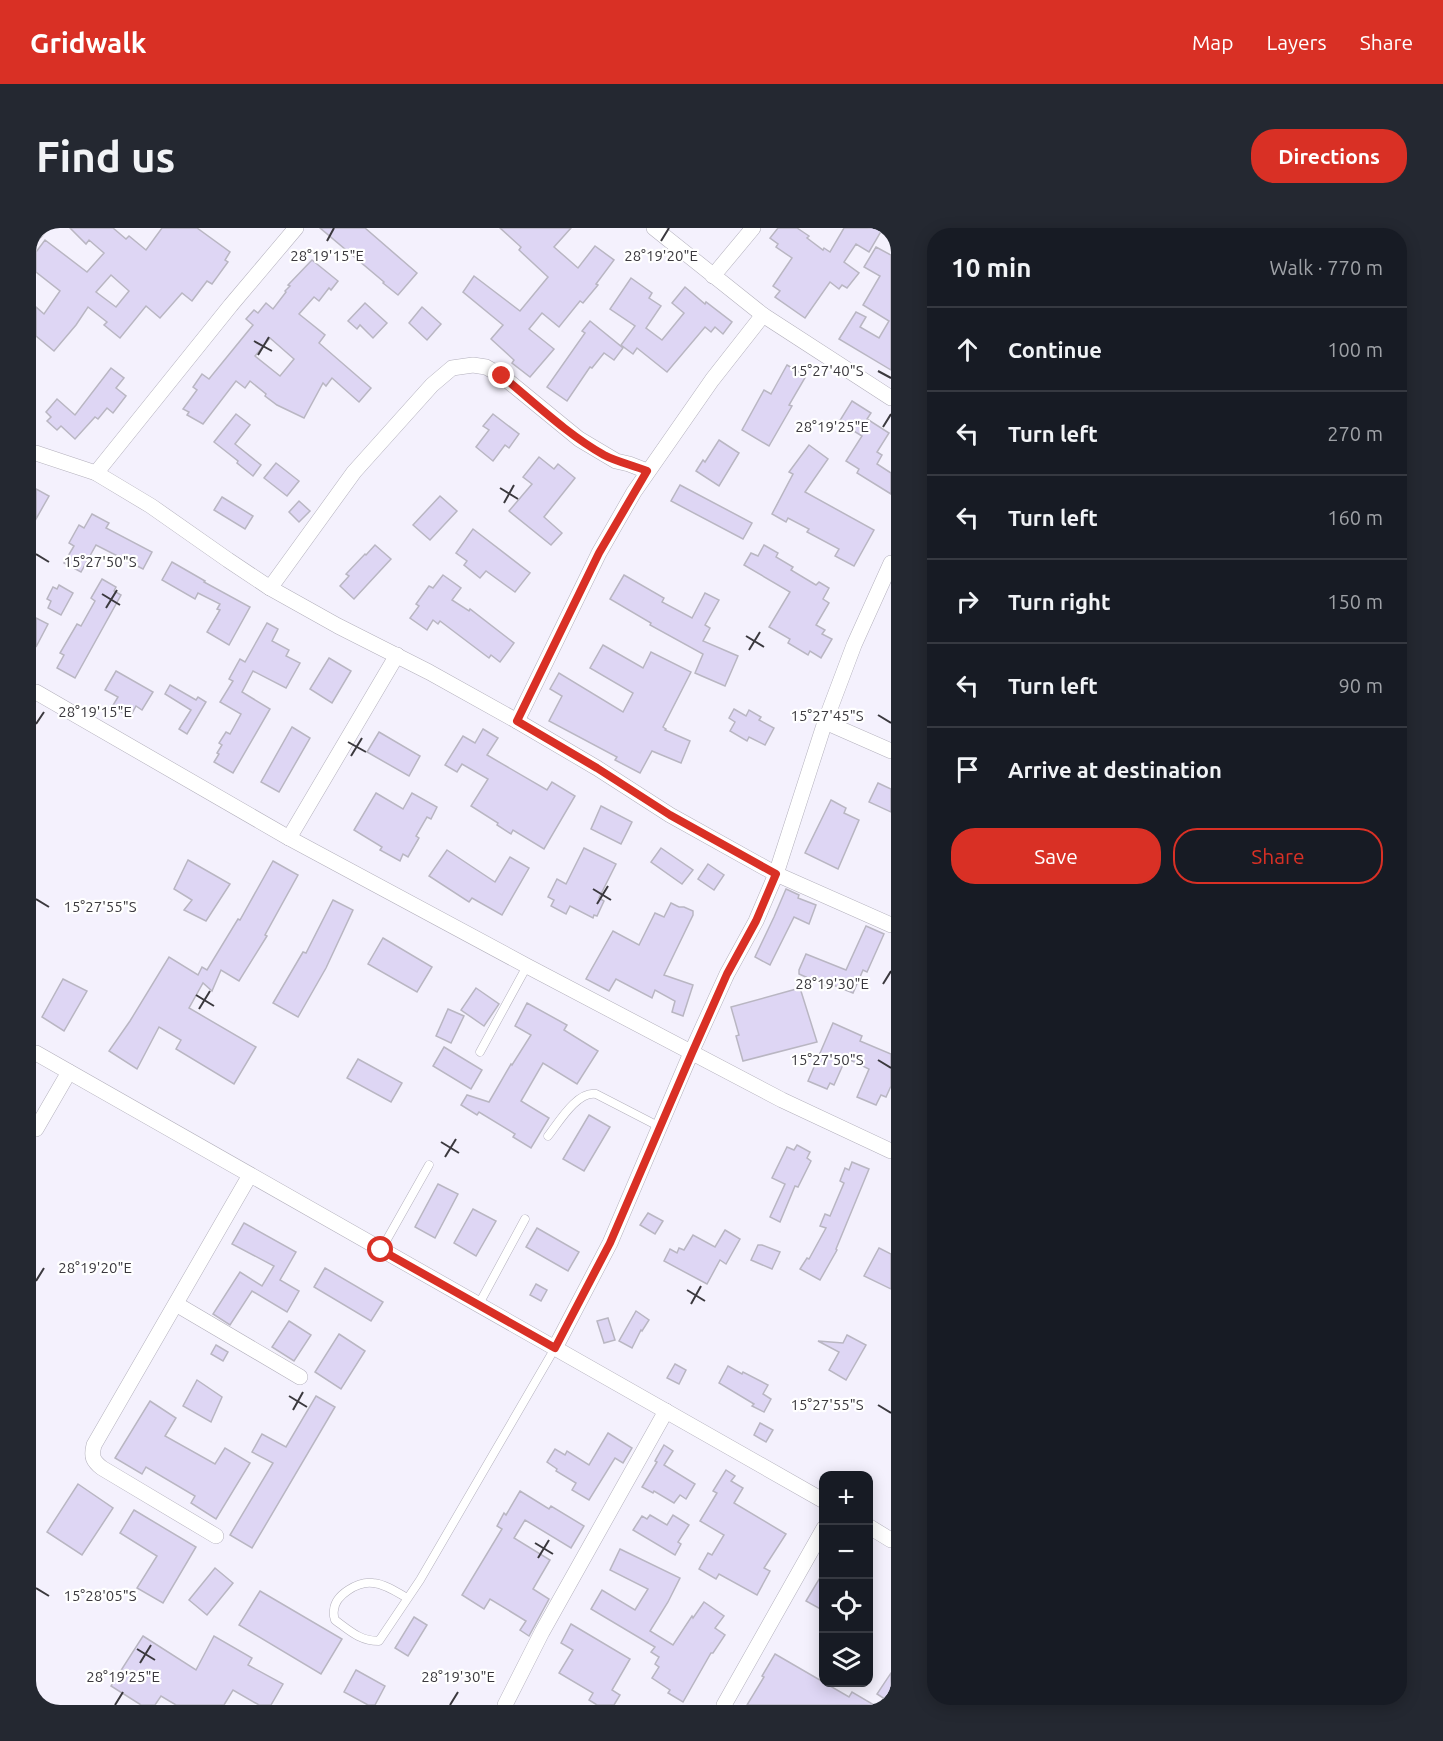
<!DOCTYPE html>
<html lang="en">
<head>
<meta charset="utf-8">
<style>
  :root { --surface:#171b24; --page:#242831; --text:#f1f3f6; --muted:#9ea1a6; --line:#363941; --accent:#d93025 }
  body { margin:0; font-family:Ubuntu,sans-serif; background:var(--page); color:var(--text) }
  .controls { position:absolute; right:18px; bottom:18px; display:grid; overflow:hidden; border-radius:12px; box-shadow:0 3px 15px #0003 }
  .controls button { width:54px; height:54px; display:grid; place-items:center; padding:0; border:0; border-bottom:2px solid var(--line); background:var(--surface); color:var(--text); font:30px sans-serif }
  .stop { position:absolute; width:18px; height:18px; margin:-14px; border:4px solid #d93025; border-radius:50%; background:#fff }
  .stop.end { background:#d93025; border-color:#fff; box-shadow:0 2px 6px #0008 }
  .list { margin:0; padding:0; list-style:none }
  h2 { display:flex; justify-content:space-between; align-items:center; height:78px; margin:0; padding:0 24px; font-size:26px }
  h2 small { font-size:20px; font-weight:400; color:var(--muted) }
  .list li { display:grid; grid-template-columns:39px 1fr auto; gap:18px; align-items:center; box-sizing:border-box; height:84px; padding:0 24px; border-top:2px solid var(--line) }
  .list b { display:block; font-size:22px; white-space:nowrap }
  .list em { font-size:20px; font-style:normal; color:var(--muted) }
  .actions { display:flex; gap:12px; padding:18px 24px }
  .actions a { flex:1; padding:14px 0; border:2px solid var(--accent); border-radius:24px; text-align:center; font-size:21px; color:var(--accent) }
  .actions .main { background:var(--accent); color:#fff }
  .icon { flex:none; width:33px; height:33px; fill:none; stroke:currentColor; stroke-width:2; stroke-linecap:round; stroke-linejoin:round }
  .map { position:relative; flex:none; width:855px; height:1477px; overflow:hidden; border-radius:24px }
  header { display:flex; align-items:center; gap:36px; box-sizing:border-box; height:84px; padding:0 30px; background:var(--accent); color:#fff }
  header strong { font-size:28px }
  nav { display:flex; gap:33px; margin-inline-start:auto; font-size:21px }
  .intro { display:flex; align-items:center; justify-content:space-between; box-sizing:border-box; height:144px; padding:0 36px }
  h1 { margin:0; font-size:42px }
  .button { padding:15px 27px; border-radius:24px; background:var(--accent); color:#fff; font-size:21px; font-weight:700 }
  main { display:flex; gap:36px; padding:0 36px }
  aside { flex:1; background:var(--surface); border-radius:24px; box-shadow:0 3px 15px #0003 }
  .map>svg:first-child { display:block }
</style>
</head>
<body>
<header>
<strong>Gridwalk</strong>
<nav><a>Map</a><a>Layers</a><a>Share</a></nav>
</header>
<div class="intro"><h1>Find us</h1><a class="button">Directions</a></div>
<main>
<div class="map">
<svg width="855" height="1477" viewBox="0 0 855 1477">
  <rect width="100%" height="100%" fill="#f4f1fd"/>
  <!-- building -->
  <g fill="#ded6f4" stroke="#b9b6c2" stroke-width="1.5" fill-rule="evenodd">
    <path d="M 34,0 L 77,0 L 90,11 L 93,8 L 110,22 L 126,0 L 161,0 L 194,24 L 189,32 L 192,34 L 176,56 L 171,53 L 156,73 L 146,65 L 124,90 L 110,78 L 84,110 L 68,97 L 71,94 L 52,79 L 40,97 L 18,123 L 0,108 L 0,79 L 8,86 L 24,63 L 0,44 L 0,24 L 9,12 L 51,44 L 68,25 L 53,12 L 50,16 ZM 75,47 L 93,63 L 80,79 L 60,64 Z"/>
    <polygon points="284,0 329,0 381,45 362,67 347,55 348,54"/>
    <polygon points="464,0 535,0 518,19 542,40 559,18 578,32 560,56 562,57 547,75 544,73 523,99 506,85 493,101 518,121 494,149 476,135 478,132 455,111 467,97 427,64 438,48 484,83 512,49 483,22 485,19"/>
    <polygon points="742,0 761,0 773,8 771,10 787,22 788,20 794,24 808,0 847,0 833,24 820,16 808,34 823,45 811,60 806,57 803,61 794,54 769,90 739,69 744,63 737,58 756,30 740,19 742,16 734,10"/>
    <polygon points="840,19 855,27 855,142 803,111 820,84 830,89 824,99 843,110 853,93 827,77 844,48 828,39"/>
    <path d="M 276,32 L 302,53 L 295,62 L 293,60 L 283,73 L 278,69 L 263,86 L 289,107 L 283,115 L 335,160 L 323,174 L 296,150 L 290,158 L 287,155 L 268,190 L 241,177 L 229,168 L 230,166 L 214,153 L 209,160 L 200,153 L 167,196 L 151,187 L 153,184 L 147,181 L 161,162 L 157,159 L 166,146 L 173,151 L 217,97 L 210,91 L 218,82 L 222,85 L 230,75 L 237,81 L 250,64 L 249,63 L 254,58 L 252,57 ZM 234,110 L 258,131 L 244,148 L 219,128 Z"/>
    <polygon points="595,50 616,65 613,70 625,78 610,100 626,112 648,85 636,75 649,59 669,76 670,74 696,94 687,106 679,99 675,104 669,99 631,144 601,120 597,126 585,117 599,98 574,81"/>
    <polygon points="329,75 351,95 337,110 324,97 321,101 312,93"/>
    <polygon points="386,79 405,96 391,112 373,95"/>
    <polygon points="554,93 587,120 578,132 568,125 556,140 554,139 531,173 511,159 549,105 546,103"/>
    <polygon points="751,137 770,148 753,177 756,178 733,218 706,202 728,162 735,166"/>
    <polygon points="75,140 88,150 80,160 90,168 77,185 71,180 62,191 59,189 39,211 25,198 21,202 11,193 15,189 10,184 21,171 39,187"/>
    <polygon points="816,173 835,185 831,191 853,205 841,224 846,227 841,236 855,245 855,266 821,245 823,241 810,233 826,208 803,194"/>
    <polygon points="200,186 214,197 199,216 225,237 217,248 201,235 202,233 178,214"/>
    <polygon points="457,186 483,206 473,220 469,217 457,233 440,219 453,202 447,198"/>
    <polygon points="683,212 703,225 683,258 660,243 667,232 669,234"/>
    <polygon points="773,217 792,231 769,264 838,302 818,338 799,328 803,321 771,304 773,301 752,290 750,294 736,286 757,246 753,244"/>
    <polygon points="503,229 518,241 522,236 539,250 508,289 526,305 515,317 473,283 496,256 487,249"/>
    <polygon points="240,235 263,253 251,268 228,250"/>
    <polygon points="644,257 716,295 707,311 635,273"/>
    <polygon points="0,261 13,268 0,291"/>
    <polygon points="404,268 421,283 394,312 377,297"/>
    <polygon points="186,269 217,288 209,301 178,282"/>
    <polygon points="263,273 274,283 263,294 253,284"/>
    <polygon points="56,286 73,295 70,300 116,324 107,341 60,317 45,344 28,335 38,318 33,315 43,297 48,300"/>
    <polygon points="437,301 494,345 479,364 450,343 444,350 428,337 431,333 420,325"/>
    <polygon points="339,317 355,331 318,371 304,358 313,348 310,346 329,326 330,327"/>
    <polygon points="728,317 742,325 740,329 757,339 755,342 780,357 783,354 793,360 787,371 793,375 780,397 789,402 786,406 796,411 785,430 774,423 772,427 752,415 754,411 733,399 754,364 708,337 715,325 722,328"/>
    <polygon points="136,334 169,353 168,354 214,379 193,417 171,404 184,382 181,381 184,376 162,365 159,371 126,352"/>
    <polygon points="407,347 425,360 416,372 433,383 434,381 478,415 464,434 455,427 453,430 404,393 402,396 397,392 391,402 374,390 383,378 380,376 393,358 397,360"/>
    <polygon points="588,347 628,370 626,374 656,390 669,365 683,372 669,397 674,400 667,413 702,428 689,458 659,445 667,426 614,397 615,395 574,371"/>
    <polygon points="66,351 80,359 78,363 85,367 39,450 21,440 28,427 24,425 41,396 45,398 59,373 55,370"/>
    <polygon points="23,357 37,365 25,387 12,380 15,373 11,371 17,359 21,361"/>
    <polygon points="0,390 12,396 0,419"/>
    <polygon points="231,395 242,401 236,413 253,422 250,428 264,435 250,460 217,443 206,464 234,481 197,545 178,534 183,526 181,525 186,517 183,515 190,504 194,506 205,486 184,474 197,453 193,451 204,431 209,434"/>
    <polygon points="567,417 607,440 615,424 655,444 627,499 630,501 629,502 654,513 645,535 616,523 604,545 579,532 581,529 513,493 526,468 514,461 523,445 587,484 597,465 554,440"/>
    <polygon points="293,430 315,443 296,475 274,461"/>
    <polygon points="80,443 117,464 106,482 100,478 94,489 76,479 82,469 69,462"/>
    <polygon points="134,457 160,472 162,469 170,474 151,506 143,501 155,482 129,466"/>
    <polygon points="698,481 710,488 713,482 725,489 723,492 738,500 729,517 713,509 711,513 694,503 699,494 693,490"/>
    <polygon points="256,499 274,510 243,564 225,554"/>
    <polygon points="447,501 462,510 451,527 511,562 516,554 539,568 508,621 477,602 475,606 461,597 462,595 435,578 452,551 426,536 421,544 409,537 427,508 439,515"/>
    <polygon points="343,504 384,528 373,548 331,524"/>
    <polygon points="842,555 855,561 855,584 833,574"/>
    <polygon points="340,565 367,581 376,565 401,579 395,591 391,589 380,608 383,610 372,629 367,626 364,633 344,622 346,619 318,602"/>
    <polygon points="795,572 810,580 808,585 823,592 802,641 769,625"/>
    <polygon points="565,578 596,594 585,616 555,601"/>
    <polygon points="548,620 580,636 563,670 568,673 561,688 558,687 557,690 534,678 530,686 515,678 518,672 512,669 521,651 530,656"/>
    <polygon points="625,620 657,642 646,656 615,634"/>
    <polygon points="411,622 459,654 474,629 493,640 466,687 436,670 433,674 393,648"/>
    <polygon points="152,632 194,656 170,693 148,682 156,672 138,661"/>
    <polygon points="237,633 262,647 229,707 231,708 203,753 185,742 176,763 167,755 153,780 220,819 198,856 140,821 145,812 123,799 101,841 73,823 94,793 133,729 162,747 166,739 171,742 202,691 204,692"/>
    <polygon points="672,636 688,647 678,662 662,651"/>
    <polygon points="750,661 763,667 762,670 780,677 773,696 758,689 734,737 719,729 738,689"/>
    <polygon points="297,672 317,682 290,740 262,789 237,775 267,724 270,725"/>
    <polygon points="635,675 643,679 648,679 657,683 657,687 628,747 657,757 647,788 636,784 639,773 619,762 616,770 580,751 573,763 550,751 577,703 603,717 619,685 628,689"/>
    <polygon points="830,698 848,706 831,744 827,742 817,765 792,755 790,758 763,746 763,742 770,726 810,742"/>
    <polygon points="347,710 396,739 381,764 332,736"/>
    <polygon points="27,751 51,763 28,803 6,789"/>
    <polygon points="440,760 463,776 448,798 425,782"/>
    <polygon points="764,760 781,814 707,833 700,808 703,807 695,779"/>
    <polygon points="491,775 531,797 528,802 562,823 541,856 507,835 485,873 513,890 495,920 477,909 479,906 443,884 441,887 425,877 431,867 453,874 475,836 476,837 495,807 479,798"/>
    <polygon points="412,781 428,788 415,815 400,808"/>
    <polygon points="797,795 826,808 824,813 855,826 855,858 850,869 845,867 840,877 821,869 833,841 810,830 798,857 794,855 791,861 772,853"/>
    <polygon points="408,819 446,842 435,861 397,838"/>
    <polygon points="322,831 366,855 355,874 311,850"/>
    <polygon points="553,887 574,899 548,943 527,931"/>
    <polygon points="761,917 774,924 771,930 775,933 762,959 759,958 744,994 734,989 749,956 736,950 751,919 758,922"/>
    <polygon points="816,934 833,941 800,1021 801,1022 784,1052 764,1041 771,1030 773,1031 790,1000 784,998 789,986 794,988 808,955 804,953 809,940 813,942"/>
    <polygon points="402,956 422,966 399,1010 379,999"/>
    <polygon points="437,981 460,993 440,1028 418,1015"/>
    <polygon points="612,985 627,993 619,1006 604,997"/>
    <polygon points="208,995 260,1024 244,1052 263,1063 251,1084 216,1063 194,1097 177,1086 204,1044 226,1058 238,1038 196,1016"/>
    <polygon points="501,1000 543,1024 532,1043 490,1019"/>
    <polygon points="689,1002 704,1011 690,1036 684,1032 671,1056 628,1033 634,1021 641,1025 643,1020 648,1022 657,1007 679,1019"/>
    <polygon points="722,1017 726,1017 744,1024 736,1041 715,1032"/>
    <polygon points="843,1020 855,1026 855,1061 828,1048"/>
    <polygon points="289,1040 347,1074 335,1093 278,1059"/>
    <polygon points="500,1056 511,1062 505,1073 494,1067"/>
    <polygon points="600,1083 613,1092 606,1103 605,1102 596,1120 583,1113"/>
    <polygon points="572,1090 579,1112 568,1115 561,1093"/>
    <polygon points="253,1093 275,1107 258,1133 236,1119"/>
    <polygon points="303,1106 329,1123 305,1161 279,1144"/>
    <polygon points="811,1107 830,1117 810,1152 793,1142 803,1124 782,1113 807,1115"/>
    <polygon points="180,1117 192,1124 187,1133 175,1126"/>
    <polygon points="639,1136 650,1142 643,1156 631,1150"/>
    <polygon points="692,1138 706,1146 707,1144 732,1157 727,1166 735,1171 728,1184 716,1178 718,1176 683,1155"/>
    <polygon points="161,1152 186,1169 175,1194 147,1178"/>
    <polygon points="280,1168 299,1179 216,1320 194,1307 237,1235 216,1224 226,1206 250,1219"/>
    <polygon points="114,1173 140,1190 129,1208 179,1236 189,1220 214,1235 180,1291 155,1275 159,1268 110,1239 106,1246 79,1230"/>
    <polygon points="724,1195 737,1202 730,1214 718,1207"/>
    <polygon points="572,1205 596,1220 587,1235 579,1230 553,1272 536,1262 540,1255 520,1243 521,1241 511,1234 519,1221 529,1227 531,1223 553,1237"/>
    <polygon points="628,1217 637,1223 628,1237 659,1256 650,1271 644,1267 638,1275 618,1263 617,1265 606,1259 621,1234 619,1233"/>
    <polygon points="690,1242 699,1248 695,1253 707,1260 698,1275 750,1306 728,1340 734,1343 721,1367 683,1346 680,1351 663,1341 672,1325 676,1327 688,1307 664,1293 681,1265 677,1263"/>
    <polygon points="42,1256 77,1280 46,1327 11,1304"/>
    <polygon points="484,1263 513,1281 515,1278 548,1298 535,1320 489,1292 478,1310 514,1332 497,1361 513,1371 493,1408 484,1402 490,1393 454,1371 448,1381 426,1367 466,1301 461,1298 468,1285 470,1287"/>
    <polygon points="98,1282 160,1319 127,1375 101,1360 121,1328 84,1305"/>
    <polygon points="614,1287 631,1297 637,1287 653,1297 642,1314 645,1316 639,1327 597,1302 606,1288 611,1291"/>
    <polygon points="584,1321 644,1350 632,1374 614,1403 637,1417 656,1388 657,1390 668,1374 688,1388 679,1400 689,1407 677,1425 675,1425 647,1474 632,1465 634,1462 616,1450 623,1439 619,1436 623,1429 615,1424 619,1419 555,1381 566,1362 599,1382 612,1361 574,1342"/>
    <polygon points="179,1340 197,1355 171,1387 153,1372"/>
    <polygon points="788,1343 788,1383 770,1373"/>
    <polygon points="224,1363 306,1411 285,1446 203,1397"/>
    <polygon points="378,1389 391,1397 372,1428 359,1420"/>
    <polygon points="535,1396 594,1431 576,1462 584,1467 578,1477 561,1477 553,1472 557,1465 523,1445 537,1422 525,1415"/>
    <polygon points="107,1408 160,1442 178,1408 216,1430 212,1437 247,1456 235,1477 223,1477 197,1462 188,1477 140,1477 125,1468 119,1477 105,1477 75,1458"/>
    <polygon points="739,1426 813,1469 816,1464 838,1477 711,1477 728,1449 726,1448"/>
    <polygon points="320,1442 349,1458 339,1477 332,1477 308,1464"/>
    <polygon points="855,1445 855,1475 841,1466"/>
  </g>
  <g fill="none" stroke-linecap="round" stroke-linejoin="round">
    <defs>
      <g id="lane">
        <polyline points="444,824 491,738"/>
        <path d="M 512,908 C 523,894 541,863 560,866 L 624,899"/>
        <polyline points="345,1022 393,937"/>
        <polyline points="443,1076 489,991"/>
        <path d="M 371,1370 C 361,1364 349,1356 337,1355 C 322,1353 299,1367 298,1382 C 297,1386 298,1389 299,1392 C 314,1403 324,1413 343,1413 L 384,1352 L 519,1120"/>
      </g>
      <g id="street">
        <polyline points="618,0 727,87 855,170"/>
        <polyline points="0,4 3,0"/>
        <polyline points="677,48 717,0"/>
        <polyline points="0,225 60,245 115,278 192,332 234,360 302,398 393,444 481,493 561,540 634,587 740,646 855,697"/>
        <polyline points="60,245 195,77 260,0"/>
        <polyline points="234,360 318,244 396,157 416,140 437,137 450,139 466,148 543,211 580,233 593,236 611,243"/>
        <polyline points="0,464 253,610 491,738 746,872 855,923"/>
        <polyline points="481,493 563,325 598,264 676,152 727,87"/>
        <polyline points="789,494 855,523"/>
        <polyline points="253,610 361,427"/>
        <polyline points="0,825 788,1273"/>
        <polyline points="0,901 33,844"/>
        <polyline points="140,1076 264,1149"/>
        <polyline points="519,1120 574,1015 655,825 691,746 720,693 740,646 789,494 818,417 855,335"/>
        <polyline points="832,1298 855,1312"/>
        <path d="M 180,1308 L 66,1240 C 57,1233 55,1229 58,1217 L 214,947"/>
        <polyline points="469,1477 506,1404 630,1183"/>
        <polyline points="688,1477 788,1300"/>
      </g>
    </defs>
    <!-- lane casing -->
    <use href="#lane" stroke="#b3b0bc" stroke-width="9"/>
    <!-- street casing -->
    <use href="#street" stroke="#b3b0bc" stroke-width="16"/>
    <!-- lane -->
    <use href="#lane" stroke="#fff" stroke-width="8"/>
    <!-- street -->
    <use href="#street" stroke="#fff" stroke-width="15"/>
  </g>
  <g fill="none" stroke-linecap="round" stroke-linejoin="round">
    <!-- route -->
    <path stroke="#d93025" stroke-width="8" d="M 345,1022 L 519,1120 L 574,1015 L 656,825 L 691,746 L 720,693 L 740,646 L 634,587 L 561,540 L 481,493 L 563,325 L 611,243 C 597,237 581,234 568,227 C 531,206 499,175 466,148"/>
  </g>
  <!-- ticks -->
  <path fill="none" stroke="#3b393e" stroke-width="2" d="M 291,13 L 298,0M 625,13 L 633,0M 218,113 L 236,123M 222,127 L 233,109M 842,143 L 855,150M 847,199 L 855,186M 464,260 L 482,271M 468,275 L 478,257M 0,326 L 13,334M 66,366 L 84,377M 70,380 L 81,362M 710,408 L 728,419M 713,422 L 724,404M 842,487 L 855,495M 0,496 L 8,484M 312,514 L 330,524M 315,528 L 326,510M 557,661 L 575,672M 0,671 L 13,679M 561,676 L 572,658M 847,756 L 855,743M 160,767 L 178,778M 163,781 L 174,763M 842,832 L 855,840M 405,914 L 423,925M 409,929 L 420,911M 0,1053 L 8,1040M 651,1062 L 669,1073M 655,1076 L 665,1058M 253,1168 L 271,1179M 842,1177 L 855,1185M 257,1182 L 267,1164M 499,1315 L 517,1326M 502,1330 L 513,1312M 0,1360 L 13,1368M 101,1421 L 119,1432M 104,1435 L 115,1417M 79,1477 L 87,1464M 414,1477 L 422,1464"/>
  <g font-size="15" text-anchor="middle" fill="#3b393e" stroke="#fff" stroke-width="4.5" stroke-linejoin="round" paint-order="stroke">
    <text x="291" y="33">28°19'15"E</text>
    <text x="625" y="33">28°19'20"E</text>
    <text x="791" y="148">15°27'40"S</text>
    <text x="796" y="204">28°19'25"E</text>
    <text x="64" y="339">15°27'50"S</text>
    <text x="59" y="489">28°19'15"E</text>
    <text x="791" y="493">15°27'45"S</text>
    <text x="64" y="684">15°27'55"S</text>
    <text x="796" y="761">28°19'30"E</text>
    <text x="791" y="837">15°27'50"S</text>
    <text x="59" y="1045">28°19'20"E</text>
    <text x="791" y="1182">15°27'55"S</text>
    <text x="64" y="1373">15°28'05"S</text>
    <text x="87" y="1454">28°19'25"E</text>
    <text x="422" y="1454">28°19'30"E</text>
  </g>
</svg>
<div class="controls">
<button>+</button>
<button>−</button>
<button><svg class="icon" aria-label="locate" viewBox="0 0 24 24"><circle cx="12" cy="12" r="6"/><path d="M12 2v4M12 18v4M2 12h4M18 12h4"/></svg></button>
<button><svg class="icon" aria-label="layers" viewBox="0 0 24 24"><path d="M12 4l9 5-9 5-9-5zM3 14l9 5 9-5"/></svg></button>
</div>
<div class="stop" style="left:345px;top:1022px"></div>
<div class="stop end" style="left:466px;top:148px"></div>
</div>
<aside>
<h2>10 min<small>Walk · 770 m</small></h2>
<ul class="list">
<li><svg class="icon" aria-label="ahead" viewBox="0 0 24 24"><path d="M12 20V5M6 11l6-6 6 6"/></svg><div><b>Continue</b></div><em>100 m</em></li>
<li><svg class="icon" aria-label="left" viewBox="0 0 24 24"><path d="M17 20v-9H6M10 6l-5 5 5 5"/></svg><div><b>Turn left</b></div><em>270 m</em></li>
<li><svg class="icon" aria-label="left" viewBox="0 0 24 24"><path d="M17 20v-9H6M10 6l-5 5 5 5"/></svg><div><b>Turn left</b></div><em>160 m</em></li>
<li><svg class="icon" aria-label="right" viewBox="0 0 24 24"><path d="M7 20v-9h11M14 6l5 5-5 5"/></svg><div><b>Turn right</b></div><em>150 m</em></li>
<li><svg class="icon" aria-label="left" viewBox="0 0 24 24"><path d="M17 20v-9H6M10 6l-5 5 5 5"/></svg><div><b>Turn left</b></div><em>90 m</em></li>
<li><svg class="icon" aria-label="arrive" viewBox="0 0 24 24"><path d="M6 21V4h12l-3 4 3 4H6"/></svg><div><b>Arrive at destination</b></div></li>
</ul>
<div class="actions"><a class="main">Save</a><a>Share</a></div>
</aside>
</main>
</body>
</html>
